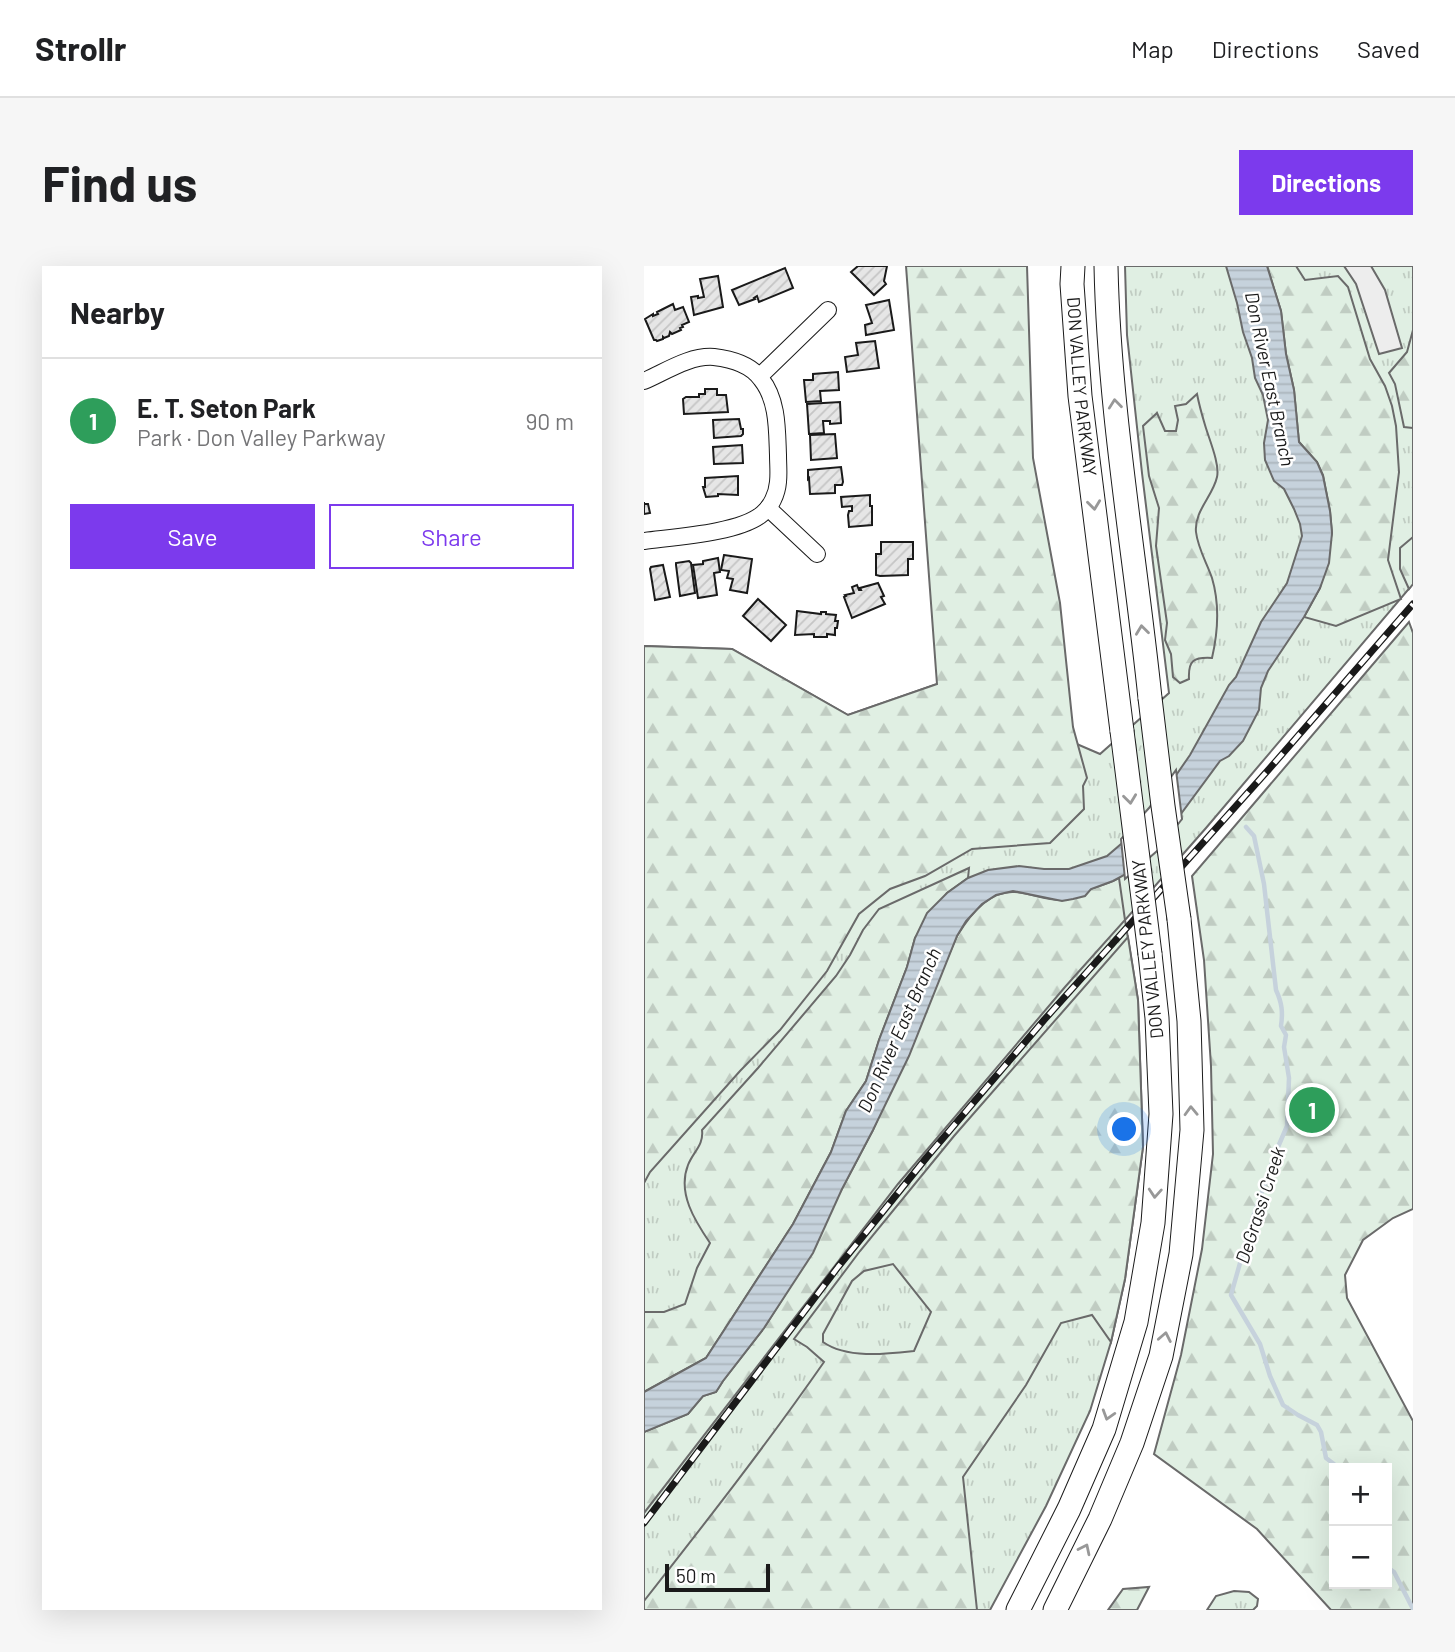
<!DOCTYPE html>
<html lang="en">
<head>
<meta charset="utf-8">
<style>
  :root { --surface:#fff; --page:#f6f6f6; --text:#202124; --muted:#757577; --line:#e0e0e0; --accent:#7c3aed }
  body { margin:0; font-family:Barlow,sans-serif; background:var(--page); color:var(--text) }
  .controls { position:absolute; right:21px; bottom:21px; display:grid; overflow:hidden; border-radius:0px; box-shadow:0 7px 28px #0002 }
  .controls button { width:63px; height:63px; display:grid; place-items:center; padding:0; border:0; border-bottom:2px solid var(--line); background:var(--surface); color:var(--text); font:35px sans-serif }
  .scale { position:absolute; left:21px; bottom:18px; width:105px; box-sizing:border-box; padding-left:7px; border:4px solid #1a1a1a; border-top:0; font-size:19px; line-height:24px; white-space:nowrap; color:#1a1a1a; -webkit-text-stroke:5px #fff; paint-order:stroke }
  .you { position:absolute; left:481px; top:864px; width:24px; height:24px; margin:-18px; border:5px solid #fff; border-radius:50%; background:#1a73e8; box-shadow:0 0 0 10px #1a73e833 }
  .badge { display:grid; place-items:center; width:46px; height:46px; border-radius:50%; background:var(--accent); color:#fff; font-size:23px; font-weight:700 }
  .pin { position:absolute; translate:-50% -50%; border:4px solid #fff; box-shadow:0 2px 7px #0006 }
  .list { margin:0; padding:0; list-style:none }
  h2 { display:flex; justify-content:space-between; align-items:center; height:91px; margin:0; padding:0 28px; font-size:30px }
  h2 small { font-size:23px; font-weight:400; color:var(--muted) }
  .list li { display:grid; grid-template-columns:46px 1fr auto; gap:21px; align-items:center; box-sizing:border-box; height:126px; padding:0 28px; border-top:2px solid var(--line) }
  .list b { display:block; font-size:26px; white-space:nowrap }
  .list p { margin:0; font-size:23px; white-space:nowrap; color:var(--muted) }
  .list em { font-size:23px; font-style:normal; color:var(--muted) }
  .actions { display:flex; gap:14px; padding:21px 28px }
  .actions a { flex:1; padding:16px 0; border:2px solid var(--accent); border-radius:0px; text-align:center; font-size:24px; color:var(--accent) }
  .actions .main { background:var(--accent); color:#fff }
  .map { position:relative; flex:none; width:769px; height:1344px; overflow:hidden; border-radius:0px }
  header { display:flex; align-items:center; gap:42px; box-sizing:border-box; height:98px; padding:0 35px; background:var(--surface); border-bottom:2px solid var(--line) }
  header strong { font-size:33px }
  nav { display:flex; gap:38px; margin-inline-start:auto; font-size:24px }
  .intro { display:flex; align-items:center; justify-content:space-between; box-sizing:border-box; height:168px; padding:0 42px }
  h1 { margin:0; font-size:49px }
  .button { padding:18px 32px; border-radius:0px; background:var(--accent); color:#fff; font-size:24px; font-weight:700 }
  main { display:flex; gap:42px; padding:0 42px }
  aside { flex:1; background:var(--surface); border-radius:0px; box-shadow:0 7px 28px #0002 }
  .map>svg:first-child { display:block }
</style>
</head>
<body>
<header>
<strong>Strollr</strong>
<nav><a>Map</a><a>Directions</a><a>Saved</a></nav>
</header>
<div class="intro"><h1>Find us</h1><a class="button">Directions</a></div>
<main>
<aside>
<h2>Nearby<small></small></h2>
<ul class="list">
<li><span class="badge" style="background:#2e9e5b">1</span><div><b>E. T. Seton Park</b><p>Park · Don Valley Parkway</p></div><em>90 m</em></li>
</ul>
<div class="actions"><a class="main">Save</a><a>Share</a></div>
</aside>
<div class="map">
<svg width="769" height="1344" viewBox="0 0 769 1344">
  <defs>
    <pattern id="grass-tufts" width="24" height="20" patternUnits="userSpaceOnUse" patternTransform="scale(1.75)"><rect width="24" height="20" fill="#e0efe3"/><path d="M3 7l-1-3M5 7V3M7 7l1-3M15 17l-1-3M17 17v-4M19 17l1-3" fill="none" stroke="#c0ccc2"/></pattern>
    <pattern id="forest-firs" width="22" height="20" patternUnits="userSpaceOnUse" patternTransform="scale(1.75)"><rect width="22" height="20" fill="#e0efe3"/><path d="M5 1l3.5 6h-7zM16 11l3.5 6h-7z" fill="#c0ccc2"/></pattern>
    <pattern id="water-rules" width="6" height="5" patternUnits="userSpaceOnUse" patternTransform="scale(1.75)"><rect width="6" height="5" fill="#c6d2dc"/><path d="M0 2.5h6" fill="none" stroke="#aab4bc"/></pattern>
    <pattern id="building-hatch" width="6" height="6" patternUnits="userSpaceOnUse" patternTransform="scale(1.75)"><rect width="6" height="6" fill="#e6e6e6"/><path d="M-1 1l2-2M0 6l6-6M5 7l2-2" fill="none" stroke="#c5c5c5"/></pattern>
  </defs>
  <rect width="100%" height="100%" fill="#fff"/>
  <!-- grass -->
  <g fill="url(#grass-tufts)" stroke="#6a6a6a" stroke-width="2">
    <polygon points="481,0 769,0 769,318 562,562 481,654 494,734 499,881 481,1013 467,1076 446,1145 402,1240 346,1344 0,1344 0,380 88,383 204,449 293,418 456,488 525,427 498,207 483,69"/>
    <polygon points="590,1325 605,1326 614,1333 613,1340 609,1344 563,1344 572,1330"/>
  </g>
  <!-- forest -->
  <g fill="url(#forest-firs)" stroke="#6a6a6a" stroke-width="2" fill-rule="evenodd">
    <polygon points="262,0 383,0 389,192 416,337 429,461 443,512 439,520 440,543 406,577 328,583 281,610 246,623 215,648 183,705 136,764 96,805 6,906 0,917 0,380 88,383 204,449 293,418"/>
    <polygon points="623,0 652,0 661,14 694,10 704,21 726,93 741,120 748,140 752,160 755,206 744,294 757,333 692,360 660,351 676,322 688,267 686,245 679,209 673,196 655,176 650,124 642,88 637,45"/>
    <polygon points="769,64 769,162 760,161 751,118 745,107 763,86"/>
    <path d="M 553,128 C 555,138 558,149 561,159 C 565,173 576,198 573,211 C 569,230 550,245 552,266 C 554,283 563,297 568,312 C 576,339 574,366 568,392 C 550,391 544,394 545,413 L 536,417 L 529,411 L 527,388 L 521,374 L 523,357 L 512,280 L 515,242 L 505,210 L 499,160 L 513,147 L 521,165 L 532,165 L 534,154 L 531,140 L 542,138 Z"/>
    <polygon points="769,271 769,318 765,323 756,303 756,282"/>
    <path d="M 765,356 L 769,367 L 769,943 L 749,952 L 719,974 L 701,1009 L 703,1032 L 769,1155 L 769,1344 L 687,1344 L 613,1263 L 510,1188 L 537,1089 L 558,983 L 569,888 L 567,800 L 560,694 L 548,610 ZM 690,1202 L 743,1202 L 743,1318 L 690,1318 Z"/>
    <path d="M 325,602 L 324,612 L 303,627 L 271,672 L 263,701 L 235,774 L 222,815 L 202,845 L 187,886 L 149,958 L 62,1092 L 0,1126 L 0,1046 L 20,1046 L 41,1038 L 53,1002 L 66,977 C 51,955 33,927 44,899 C 49,886 60,879 58,864 L 114,802 L 192,710 L 206,689 L 219,664 L 235,643 Z"/>
    <path d="M 475,612 L 481,654 L 421,721 L 254,918 L 0,1247 L 0,1166 L 44,1148 L 59,1130 L 72,1126 L 79,1115 L 120,1062 L 146,1021 L 229,864 L 313,670 C 325,650 345,624 371,626 C 387,627 403,635 419,634 C 431,634 439,626 449,622 C 458,619 467,617 475,612 Z"/>
    <path d="M 484,671 L 494,734 L 499,881 L 481,1013 L 467,1076 L 448,1049 L 417,1057 L 382,1119 L 319,1211 L 333,1344 L 0,1344 L 0,1335 C 62,1256 123,1178 180,1096 L 163,1081 L 150,1073 L 216,985 L 310,870 ZM 249,998 L 287,1046 L 270,1085 C 243,1088 203,1093 179,1076 L 179,1068 L 208,1015 L 220,1005 Z"/>
    <polygon points="505,1321 493,1344 464,1344 479,1323"/>
  </g>
  <!-- parking -->
  <polygon fill="#ededed" stroke="#6a6a6a" stroke-width="2" points="700,0 727,0 741,24 758,82 735,88 712,18"/>
  <!-- water -->
  <polygon fill="url(#water-rules)" stroke="#6a6a6a" stroke-width="2" points="582,0 623,0 637,45 642,88 650,124 655,176 673,196 679,210 686,245 688,267 685,297 676,322 660,351 624,405 617,422 615,444 599,475 585,490 576,495 511,583 482,608 469,615 447,623 441,630 429,633 418,635 369,625 352,629 338,638 322,655 313,670 265,790 229,864 198,923 169,987 120,1062 79,1115 72,1126 59,1130 44,1148 0,1166 0,1126 62,1092 149,958 187,886 202,845 222,815 235,774 263,701 271,672 283,647 303,627 324,612 344,604 375,600 400,603 425,603 463,590 477,578 508,544 546,489 585,419 592,411 617,356 643,317 658,270 656,258 650,243 640,223 630,215 621,194 620,177 624,154 619,129 611,112 608,92 599,66 593,37"/>
  <!-- pier -->
  <polygon fill="#fff" stroke="#6a6a6a" stroke-width="2" points="532,504 538,553 513,585 481,613 477,573 505,542"/>
  <g fill="none" stroke-linecap="round" stroke-linejoin="round">
    <!-- stream -->
    <g stroke="#c6d2dc" stroke-width="4.5">
      <path d="M 602,561 L 610,570 L 620,618 L 632,724 C 638,737 639,746 637,760 L 642,769 L 640,781 L 645,812 L 643,860 L 631,888 L 609,951 L 587,1029 L 616,1078 L 626,1110 L 639,1139 L 654,1149 L 673,1159 L 677,1166 L 682,1192 L 695,1202"/>
      <polyline points="743,1301 750,1306 769,1343"/>
    </g>
  </g>
  <!-- building -->
  <g fill="url(#building-hatch)" stroke="#1a1a1a" stroke-width="2">
    <polygon points="214,0 243,0 240,15 242,18 230,29 207,6"/>
    <polygon points="141,2 149,22 115,36 113,30 110,32 111,33 95,39 88,24"/>
    <polygon points="74,10 79,41 50,49 47,31 54,30 54,32 60,31 56,13"/>
    <polygon points="245,34 250,64 222,69 221,59 228,57 222,39"/>
    <polygon points="29,38 31,44 39,41 45,56 38,59 39,61 36,62 37,64 28,68 26,66 25,70 20,72 19,71 19,73 13,75 12,74 10,74 1,53 9,48 9,50 14,48 13,46"/>
    <polygon points="231,75 235,102 203,106 201,91 214,89 212,77"/>
    <polygon points="194,106 195,124 176,125 177,135 162,136 160,114 169,114 169,108"/>
    <polygon points="61,123 73,123 73,129 82,129 84,146 40,148 39,133 42,131 55,131 55,128 61,128"/>
    <polygon points="196,136 197,157 186,158 186,155 179,155 180,167 165,168 163,138"/>
    <polygon points="95,153 97,163 99,163 99,168 97,170 70,172 69,154"/>
    <polygon points="191,168 193,192 167,194 166,169"/>
    <polygon points="98,179 99,197 70,198 69,181"/>
    <polygon points="197,201 199,216 198,219 191,219 191,227 166,228 165,212 164,213 164,204"/>
    <polygon points="94,210 94,229 74,228 74,230 62,231 59,221 61,221 61,212"/>
    <polygon points="226,229 226,240 228,240 228,259 205,261 204,249 205,245 208,245 208,240 198,241 197,231"/>
    <polygon points="0,236 0,238 4,238 6,247 0,248"/>
    <polygon points="237,276 269,276 269,293 264,293 264,309 236,310 232,309 232,288 237,288"/>
    <polygon points="80,289 108,293 103,327 86,324 89,313 83,312 85,305 77,304"/>
    <polygon points="74,292 76,306 70,307 73,329 54,332 49,299 59,298 59,295"/>
    <polygon points="45,295 47,297 51,327 36,330 32,299 32,297"/>
    <polygon points="19,299 26,331 11,334 6,303 7,301"/>
    <polygon points="234,317 240,330 237,331 241,338 208,352 200,331 202,330 201,329 210,327 208,321 213,319 215,324 217,324 216,322"/>
    <polygon points="114,333 142,359 127,375 99,350"/>
    <polygon points="153,345 177,348 177,346 182,346 182,348 192,349 191,355 194,355 193,362 191,362 191,369 183,368 183,371 170,371 170,368 151,369"/>
  </g>
  <g fill="none" stroke-linecap="round" stroke-linejoin="round">
    <defs>
      <g id="minor">
        <polyline points="116,110 184,44"/>
        <path d="M 0,115 C 21,106 46,89 70,91 C 87,93 107,99 117,113 C 134,134 133,164 134,189 C 134,198 135,207 134,216 C 133,228 127,241 118,248 C 96,267 30,271 0,275"/>
        <polyline points="124,242 173,288"/>
      </g>
      <g id="highway">
        <path id="s1" d="M 429,0 L 428,18 L 436,130 L 478,465"/>
        <path d="M 462,0 C 465,145 491,288 506,432"/>
        <polyline points="374,1344 425,1243 460,1163 492,1056 509,957 517,848 513,752 506,688"/>
        <polyline points="411,1344 456,1253 488,1177 517,1090 537,988 548,864 545,755 535,653"/>
      </g>
    </defs>
    <!-- minor casing -->
    <use href="#minor" stroke="#1a1a1a" stroke-width="18"/>
    <!-- highway casing -->
    <use href="#highway" stroke="#1a1a1a" stroke-width="25"/>
    <!-- minor -->
    <use href="#minor" stroke="#fff" stroke-width="16"/>
    <!-- highway -->
    <use href="#highway" stroke="#fff" stroke-width="23"/>
    <defs>
      <polyline id="rail" points="0,1257 194,1001 283,891 400,754 626,502 769,338"/>
    </defs>
    <!-- rail casing -->
    <use href="#rail" stroke="#1a1a1a" stroke-width="7"/>
    <!-- rail -->
    <use href="#rail" stroke="#fff" stroke-width="4.5" stroke-dasharray="13" stroke-linecap="butt"/>
    <defs>
      <g id="highway-bridge">
        <polyline points="506,432 519,540 535,653"/>
        <polyline points="478,465 506,688"/>
      </g>
    </defs>
    <!-- highway-bridge casing -->
    <use href="#highway-bridge" stroke="#1a1a1a" stroke-width="25" stroke-linecap="butt"/>
    <!-- highway-bridge -->
    <use href="#highway-bridge" stroke="#fff" stroke-width="23"/>
  </g>
  <!-- one-way arrows -->
  <defs><path id="oneway-chevron" d="M-2-3.5L2.5 0L-2 3.5" fill="none" stroke-width="1.6" stroke-linecap="round" stroke-linejoin="round" transform="scale(1.75)"/></defs>
  <g stroke="#989898">
    <use href="#oneway-chevron" transform="translate(471 138) rotate(-96)"/>
    <use href="#oneway-chevron" transform="translate(450 239) rotate(83)"/>
    <use href="#oneway-chevron" transform="translate(498 364) rotate(-97)"/>
    <use href="#oneway-chevron" transform="translate(486 533) rotate(83)"/>
    <use href="#oneway-chevron" transform="translate(547 845) rotate(-92)"/>
    <use href="#oneway-chevron" transform="translate(511 927) rotate(94)"/>
    <use href="#oneway-chevron" transform="translate(521 1071) rotate(-79)"/>
    <use href="#oneway-chevron" transform="translate(464 1149) rotate(107)"/>
    <use href="#oneway-chevron" transform="translate(441 1283) rotate(-64)"/>
  </g>
  <g text-anchor="middle" stroke-width="5" stroke-linejoin="round" paint-order="stroke">
    <!-- street labels -->
    <g font-size="18" fill="#1a1a1a" stroke="#fff">
      <text dy="6" stroke="none"><textPath href="#s1" startOffset="121">DON VALLEY PARKWAY</textPath></text>
      <text transform="translate(504 683) rotate(-96)" y="6">DON VALLEY PARKWAY</text>
    </g>
    <!-- water labels -->
    <g font-size="19" font-style="italic" fill="#1a1a1a" stroke="#fff">
      <text transform="translate(626 113) rotate(78)" y="7">Don River East Branch</text>
      <text transform="translate(255 764) rotate(-66)" y="7">Don River East Branch</text>
      <text transform="translate(616 939) rotate(-72)" y="7">DeGrassi Creek</text>
    </g>
  </g>
</svg>
<div class="controls">
<button>+</button>
<button>−</button>
</div>
<div class="scale">50 m</div>
<div class="you"></div>
<div class="pin badge" style="left:668px;top:844px;background:#2e9e5b">1</div>
</div>
</main>
</body>
</html>
